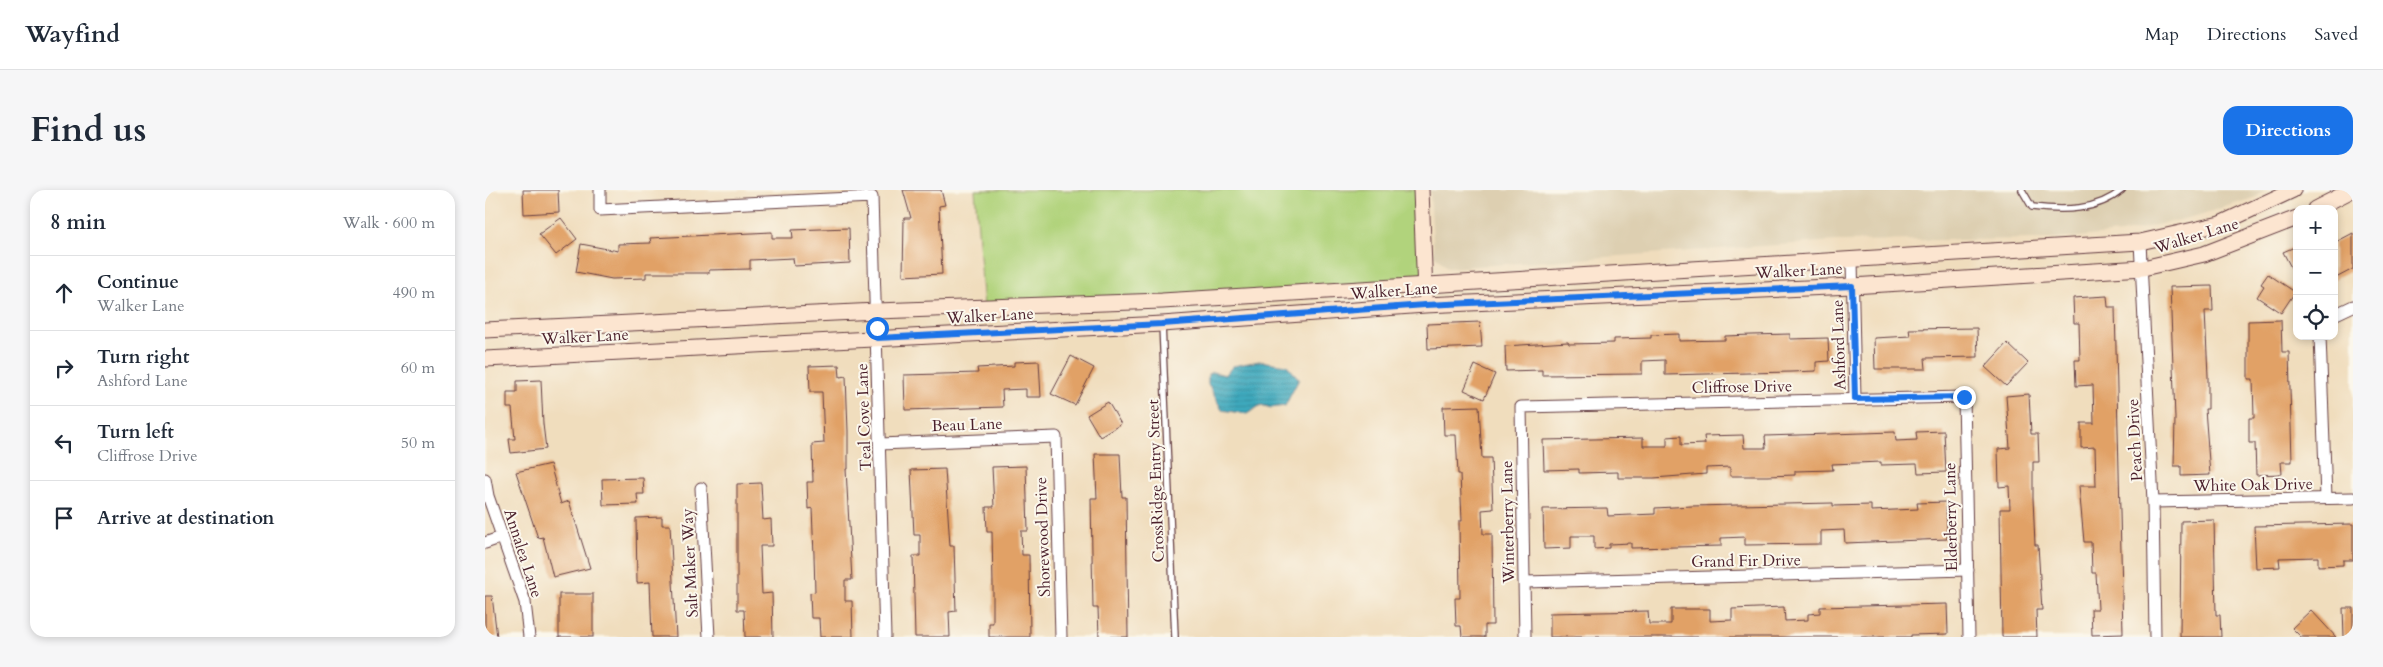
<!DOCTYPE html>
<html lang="en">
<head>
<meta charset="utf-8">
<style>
  :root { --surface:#fff; --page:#f6f6f7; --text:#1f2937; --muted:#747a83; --line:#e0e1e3; --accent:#1a73e8 }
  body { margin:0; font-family:Cardo,serif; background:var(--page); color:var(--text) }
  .controls { position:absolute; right:15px; top:15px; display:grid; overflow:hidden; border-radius:10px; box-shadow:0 2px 8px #0003 }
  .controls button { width:45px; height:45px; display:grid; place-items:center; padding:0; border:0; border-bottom:1px solid var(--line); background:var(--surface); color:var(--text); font:25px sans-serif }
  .stop { position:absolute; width:15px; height:15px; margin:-11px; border:4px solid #1a73e8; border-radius:50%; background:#fff }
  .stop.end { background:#1a73e8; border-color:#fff; box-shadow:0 1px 5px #0008 }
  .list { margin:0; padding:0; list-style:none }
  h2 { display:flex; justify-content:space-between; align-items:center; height:65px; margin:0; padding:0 20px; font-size:21px }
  h2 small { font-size:16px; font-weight:400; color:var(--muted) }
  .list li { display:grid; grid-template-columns:32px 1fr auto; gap:15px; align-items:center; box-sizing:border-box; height:75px; padding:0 20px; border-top:1px solid var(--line) }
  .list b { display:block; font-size:19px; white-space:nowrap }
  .list p { margin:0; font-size:16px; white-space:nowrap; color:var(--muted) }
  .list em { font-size:16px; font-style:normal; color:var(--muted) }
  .icon { flex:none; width:28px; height:28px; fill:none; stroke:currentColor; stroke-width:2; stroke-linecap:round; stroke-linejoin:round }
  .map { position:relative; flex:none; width:1868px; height:447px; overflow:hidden; border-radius:15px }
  header { display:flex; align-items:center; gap:30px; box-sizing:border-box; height:70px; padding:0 25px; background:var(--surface); border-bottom:1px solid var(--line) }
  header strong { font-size:24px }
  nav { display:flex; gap:28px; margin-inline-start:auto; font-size:18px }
  .intro { display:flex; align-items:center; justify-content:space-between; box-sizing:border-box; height:120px; padding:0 30px }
  h1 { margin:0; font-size:35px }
  .button { padding:12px 22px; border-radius:15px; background:var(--accent); color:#fff; font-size:18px; font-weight:700 }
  main { display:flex; gap:30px; padding:0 30px }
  aside { flex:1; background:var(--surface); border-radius:15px; box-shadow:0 2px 8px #0003 }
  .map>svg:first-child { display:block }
</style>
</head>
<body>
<header>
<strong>Wayfind</strong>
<nav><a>Map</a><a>Directions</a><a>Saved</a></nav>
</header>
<div class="intro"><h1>Find us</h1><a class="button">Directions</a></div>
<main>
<aside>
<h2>8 min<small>Walk · 600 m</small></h2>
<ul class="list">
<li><svg class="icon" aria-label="ahead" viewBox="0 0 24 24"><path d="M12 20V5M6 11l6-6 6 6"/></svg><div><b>Continue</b><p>Walker Lane</p></div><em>490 m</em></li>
<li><svg class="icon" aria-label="right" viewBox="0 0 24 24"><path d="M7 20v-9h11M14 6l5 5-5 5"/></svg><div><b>Turn right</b><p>Ashford Lane</p></div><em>60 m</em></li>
<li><svg class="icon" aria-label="left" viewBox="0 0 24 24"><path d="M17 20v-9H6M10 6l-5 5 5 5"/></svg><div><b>Turn left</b><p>Cliffrose Drive</p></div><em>50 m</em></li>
<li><svg class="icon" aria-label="arrive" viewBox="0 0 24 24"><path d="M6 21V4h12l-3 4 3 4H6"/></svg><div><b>Arrive at destination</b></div></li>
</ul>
</aside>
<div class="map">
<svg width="1868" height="447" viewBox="0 0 1868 447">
  <defs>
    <pattern id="water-rules" width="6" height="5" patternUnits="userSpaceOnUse" patternTransform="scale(1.25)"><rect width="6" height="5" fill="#3da9bd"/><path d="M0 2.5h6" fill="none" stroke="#35899a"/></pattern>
  </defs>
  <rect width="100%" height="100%" fill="#fbf7ec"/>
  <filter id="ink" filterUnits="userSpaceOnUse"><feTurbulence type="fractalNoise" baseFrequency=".02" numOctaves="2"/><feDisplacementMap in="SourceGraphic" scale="10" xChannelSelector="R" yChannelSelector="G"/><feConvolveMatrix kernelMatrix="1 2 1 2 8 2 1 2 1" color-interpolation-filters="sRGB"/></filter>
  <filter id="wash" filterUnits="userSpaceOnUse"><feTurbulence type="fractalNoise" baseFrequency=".0096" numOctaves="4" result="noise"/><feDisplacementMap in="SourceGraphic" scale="20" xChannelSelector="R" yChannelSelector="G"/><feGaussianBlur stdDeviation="1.12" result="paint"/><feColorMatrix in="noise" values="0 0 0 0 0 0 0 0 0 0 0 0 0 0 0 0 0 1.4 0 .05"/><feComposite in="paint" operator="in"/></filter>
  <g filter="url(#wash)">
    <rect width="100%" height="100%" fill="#f0ddbd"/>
    <!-- built -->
    <polygon fill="#ddcfb1" points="945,0 1780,0 1771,7 1711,26 1636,43 1570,49 1350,51 963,78 949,65"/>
    <!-- green -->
    <polygon fill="#b1d37b" stroke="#7e7953" points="490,0 934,0 939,94 499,118"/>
    <!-- water -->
    <polygon fill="url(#water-rules)" stroke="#446474" points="774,171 802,175 814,189 800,216 786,218 776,215 762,224 737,220 723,194 723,184 728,182 740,185 748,176"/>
    <g id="blocks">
      <!-- building -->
      <g fill="#e1a166">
        <polygon points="38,0 73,0 74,22 39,24"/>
        <polygon points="418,0 456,0 460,15 454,16 457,84 418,86 419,28 426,28"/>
        <polygon points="76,28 92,49 71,65 54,44"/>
        <polygon points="364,38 365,73 309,76 308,68 265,70 265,79 224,80 224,83 161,83 161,88 127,89 91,82 96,54 133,61 133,54 166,53 165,48 287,42 287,48 308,48 307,40"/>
        <polygon points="1868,43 1868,79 1849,89 1849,53"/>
        <polygon points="1812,56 1812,89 1798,62"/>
        <polygon points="1783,84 1810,102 1796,123 1772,107 1779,96 1776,94"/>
        <polygon points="1727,96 1728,121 1720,121 1723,186 1723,219 1720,219 1725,285 1696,286 1696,276 1689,276 1690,228 1685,97"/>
        <polygon points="1622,106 1623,117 1630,117 1638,444 1607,445 1606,419 1613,419 1611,383 1607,383 1606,352 1599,352 1594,296 1611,296 1610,257 1596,258 1596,233 1609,233 1608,195 1591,196 1590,170 1595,170 1594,133 1589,133 1588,108"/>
        <polygon points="1796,130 1797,162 1804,162 1807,272 1796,272 1797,284 1771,285 1770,253 1764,253 1764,228 1769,228 1768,189 1763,189 1763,131"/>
        <polygon points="995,132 997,157 943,159 942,134"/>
        <polygon points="1492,138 1493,167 1440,168 1441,179 1390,179 1389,148 1425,146 1424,139"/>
        <polygon points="1194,144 1194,151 1240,150 1240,146 1267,145 1305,144 1305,149 1343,148 1344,171 1331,172 1331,181 1306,182 1180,185 1180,170 1157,171 1157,184 1057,185 1057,180 1021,181 1020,156 1083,152 1084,154 1129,153 1129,149 1166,148 1166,145"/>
        <polygon points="1522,153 1543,173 1521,196 1500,177"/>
        <polygon points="586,166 609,178 590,215 566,204"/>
        <polygon points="554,171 556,207 541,207 541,199 517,200 518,217 420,220 419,185 493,183 492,178 529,176 529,172"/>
        <polygon points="354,175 355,187 361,186 363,241 363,279 361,279 367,390 360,390 360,411 367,411 368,447 335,447 334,428 326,428 325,403 330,402 329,365 327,318 323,319 322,292 328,292 327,254 339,253 337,202 325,202 324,176"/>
        <polygon points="990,175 1010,184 999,209 979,200"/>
        <polygon points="56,190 58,234 61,259 26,263 24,249 30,249 27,218 22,218 22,202 32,202 32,191"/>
        <polygon points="1544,204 1546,244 1553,244 1554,272 1548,272 1548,308 1550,355 1553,355 1557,420 1551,420 1552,447 1517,447 1515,319 1525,319 1524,296 1514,297 1513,259 1525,258 1521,206"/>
        <polygon points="623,212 636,234 615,247 602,225"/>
        <polygon points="994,216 997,268 1006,268 1008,319 997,320 998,344 1007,344 1008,435 1000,435 1000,447 977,447 976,436 971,436 970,408 975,408 974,331 977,331 975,284 973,284 971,245 959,245 958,217"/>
        <polygon points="1459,241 1461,282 1433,283 1432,274 1396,275 1396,272 1347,274 1348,280 1310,281 1310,285 1282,286 1245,286 1245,277 1221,278 1221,284 1169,288 1133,288 1133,282 1094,283 1094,279 1059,280 1058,250 1158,248 1158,256 1182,256 1182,247 1196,246 1196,255 1220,254 1219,246 1258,245 1259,258 1281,258 1280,246 1410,242 1411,251 1432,250 1431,242"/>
        <polygon points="610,264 635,264 637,307 641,307 643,447 614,447 613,418 608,418 606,308 612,308"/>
        <polygon points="65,274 76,314 84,311 105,378 68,387 58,347 53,348 31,282"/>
        <polygon points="541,276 543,341 536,341 537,365 544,365 545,447 504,447 504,433 508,433 508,395 507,342 502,342 501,317 509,317 507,277"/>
        <polygon points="460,279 465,356 469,356 471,421 464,422 465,447 430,447 428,366 435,366 435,345 429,345 426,280"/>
        <polygon points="158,288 159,304 152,304 153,314 118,315 117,289"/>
        <polygon points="276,293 278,330 286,329 287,356 275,356 277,404 287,403 288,447 260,447 259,420 252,420 252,294"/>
        <polygon points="1461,312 1462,349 1360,353 1359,340 1336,341 1336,354 1260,355 1260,347 1236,348 1236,356 1146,358 1146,353 1124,354 1124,358 1109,359 1109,346 1086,346 1086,358 1059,359 1058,319 1122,318 1123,326 1170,324 1170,318 1207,316 1348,313 1348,316 1386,315 1386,321 1433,319 1432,313"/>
        <polygon points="177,327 177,335 185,335 191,447 167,447 165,392 152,393 151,328"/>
        <polygon points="1729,330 1731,425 1735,425 1736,447 1695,447 1696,331"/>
        <polygon points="1868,334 1868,370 1858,370 1858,375 1833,376 1833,367 1794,368 1795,377 1771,378 1769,336"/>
        <rect x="74" y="404" width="34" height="43"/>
        <polygon points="0,406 7,406 12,447 0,447"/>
        <polygon points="1462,414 1463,444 1426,445 1426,447 1065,447 1065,423 1163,421 1164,434 1186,434 1186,419 1225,419 1225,431 1247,430 1247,419 1299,417 1300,431 1323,430 1323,424 1335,423 1335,417"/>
        <polygon points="1858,418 1868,418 1868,447 1859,447"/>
        <polygon points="1826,420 1851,447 1816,447 1807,438"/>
      </g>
    </g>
  </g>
  <g filter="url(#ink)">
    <use href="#blocks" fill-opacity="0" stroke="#633c41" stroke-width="1"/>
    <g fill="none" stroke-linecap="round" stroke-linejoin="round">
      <defs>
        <g id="lane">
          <path d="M 1537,0 L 1547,17 C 1578,21 1612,21 1637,0"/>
          <polyline points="677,134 690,447"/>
        </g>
        <g id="street">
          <polyline points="115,0 115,20 387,7 400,447"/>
          <polyline points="1655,52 1668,312 1670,447"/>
          <polyline points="1367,70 1370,209"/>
          <polyline points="1849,125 1868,116"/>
          <polyline points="1835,146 1841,308"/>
          <polyline points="395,254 571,247 576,447"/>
          <polyline points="0,289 3,306 40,412 44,447"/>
          <polyline points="216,298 224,447"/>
          <polyline points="1668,312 1868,308"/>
          <polyline points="0,353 17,347"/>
          <polyline points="1040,392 1483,380"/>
          <polyline points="1040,447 1036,217 1479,207 1484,447"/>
        </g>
        <g id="secondary">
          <polyline points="936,0 940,103"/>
          <polyline points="1830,19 1867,0"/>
          <polyline points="0,140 392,121 677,111 1655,52 1735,34 1808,0"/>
          <polyline points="0,169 677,134 940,115 1367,96 1658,78 1719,64 1812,28"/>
        </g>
      </defs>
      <!-- lane casing -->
      <use href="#lane" stroke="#633c41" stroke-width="8"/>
      <!-- street casing -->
      <use href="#street" stroke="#633c41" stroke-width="13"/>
      <!-- secondary casing -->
      <use href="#secondary" stroke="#633c41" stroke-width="17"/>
      <!-- lane -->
      <use href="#lane" stroke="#fff" stroke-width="5.5"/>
      <!-- street -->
      <use href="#street" stroke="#fff" stroke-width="11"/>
      <!-- secondary -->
      <use href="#secondary" stroke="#fce5d0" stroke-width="15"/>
    </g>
  </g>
  <g fill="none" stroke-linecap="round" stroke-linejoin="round" filter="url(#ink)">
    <!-- route -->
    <polyline stroke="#1a73e8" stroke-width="6" points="392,138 392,148 677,134 940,115 1367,96 1370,209 1479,207"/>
  </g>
  <g text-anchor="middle" stroke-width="4" stroke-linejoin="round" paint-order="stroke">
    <!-- street labels -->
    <g font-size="16" fill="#4a1f2b" stroke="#fbf7ec">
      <text transform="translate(1711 45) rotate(-17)" y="6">Walker Lane</text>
      <text transform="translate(1314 80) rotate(-3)" y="6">Walker Lane</text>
      <text transform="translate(909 100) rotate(-4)" y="6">Walker Lane</text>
      <text transform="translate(505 125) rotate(-3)" y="6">Walker Lane</text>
      <text transform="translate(100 146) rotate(-3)" y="6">Walker Lane</text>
      <text transform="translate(1353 155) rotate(-92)" y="6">Ashford Lane</text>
      <text transform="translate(1257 196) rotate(-1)" y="6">Cliffrose Drive</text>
      <text transform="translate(378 227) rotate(-92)" y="6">Teal Cove Lane</text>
      <text transform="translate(482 234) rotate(-2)" y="6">Beau Lane</text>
      <text transform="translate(1649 250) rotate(-93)" y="6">Peach Drive</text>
      <text transform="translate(670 291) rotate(-92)" y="6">CrossRidge Entry Street</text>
      <text transform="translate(1768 294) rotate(-1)" y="6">White Oak Drive</text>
      <text transform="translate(1465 327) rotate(-91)" y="6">Elderberry Lane</text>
      <text transform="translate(1022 332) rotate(-91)" y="6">Winterberry Lane</text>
      <text transform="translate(557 347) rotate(-92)" y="6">Shorewood Drive</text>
      <text transform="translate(39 363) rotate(72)" y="6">Annalea Lane</text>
      <text transform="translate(1261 370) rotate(-1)" y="6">Grand Fir Drive</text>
      <text transform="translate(204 373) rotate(-93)" y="6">Salt Maker Way</text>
    </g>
  </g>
</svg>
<div class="controls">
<button>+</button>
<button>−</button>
<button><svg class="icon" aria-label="locate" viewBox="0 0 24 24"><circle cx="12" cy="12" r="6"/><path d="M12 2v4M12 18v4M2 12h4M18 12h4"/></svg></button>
</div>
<div class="stop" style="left:392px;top:138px"></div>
<div class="stop end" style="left:1479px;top:207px"></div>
</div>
</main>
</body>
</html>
